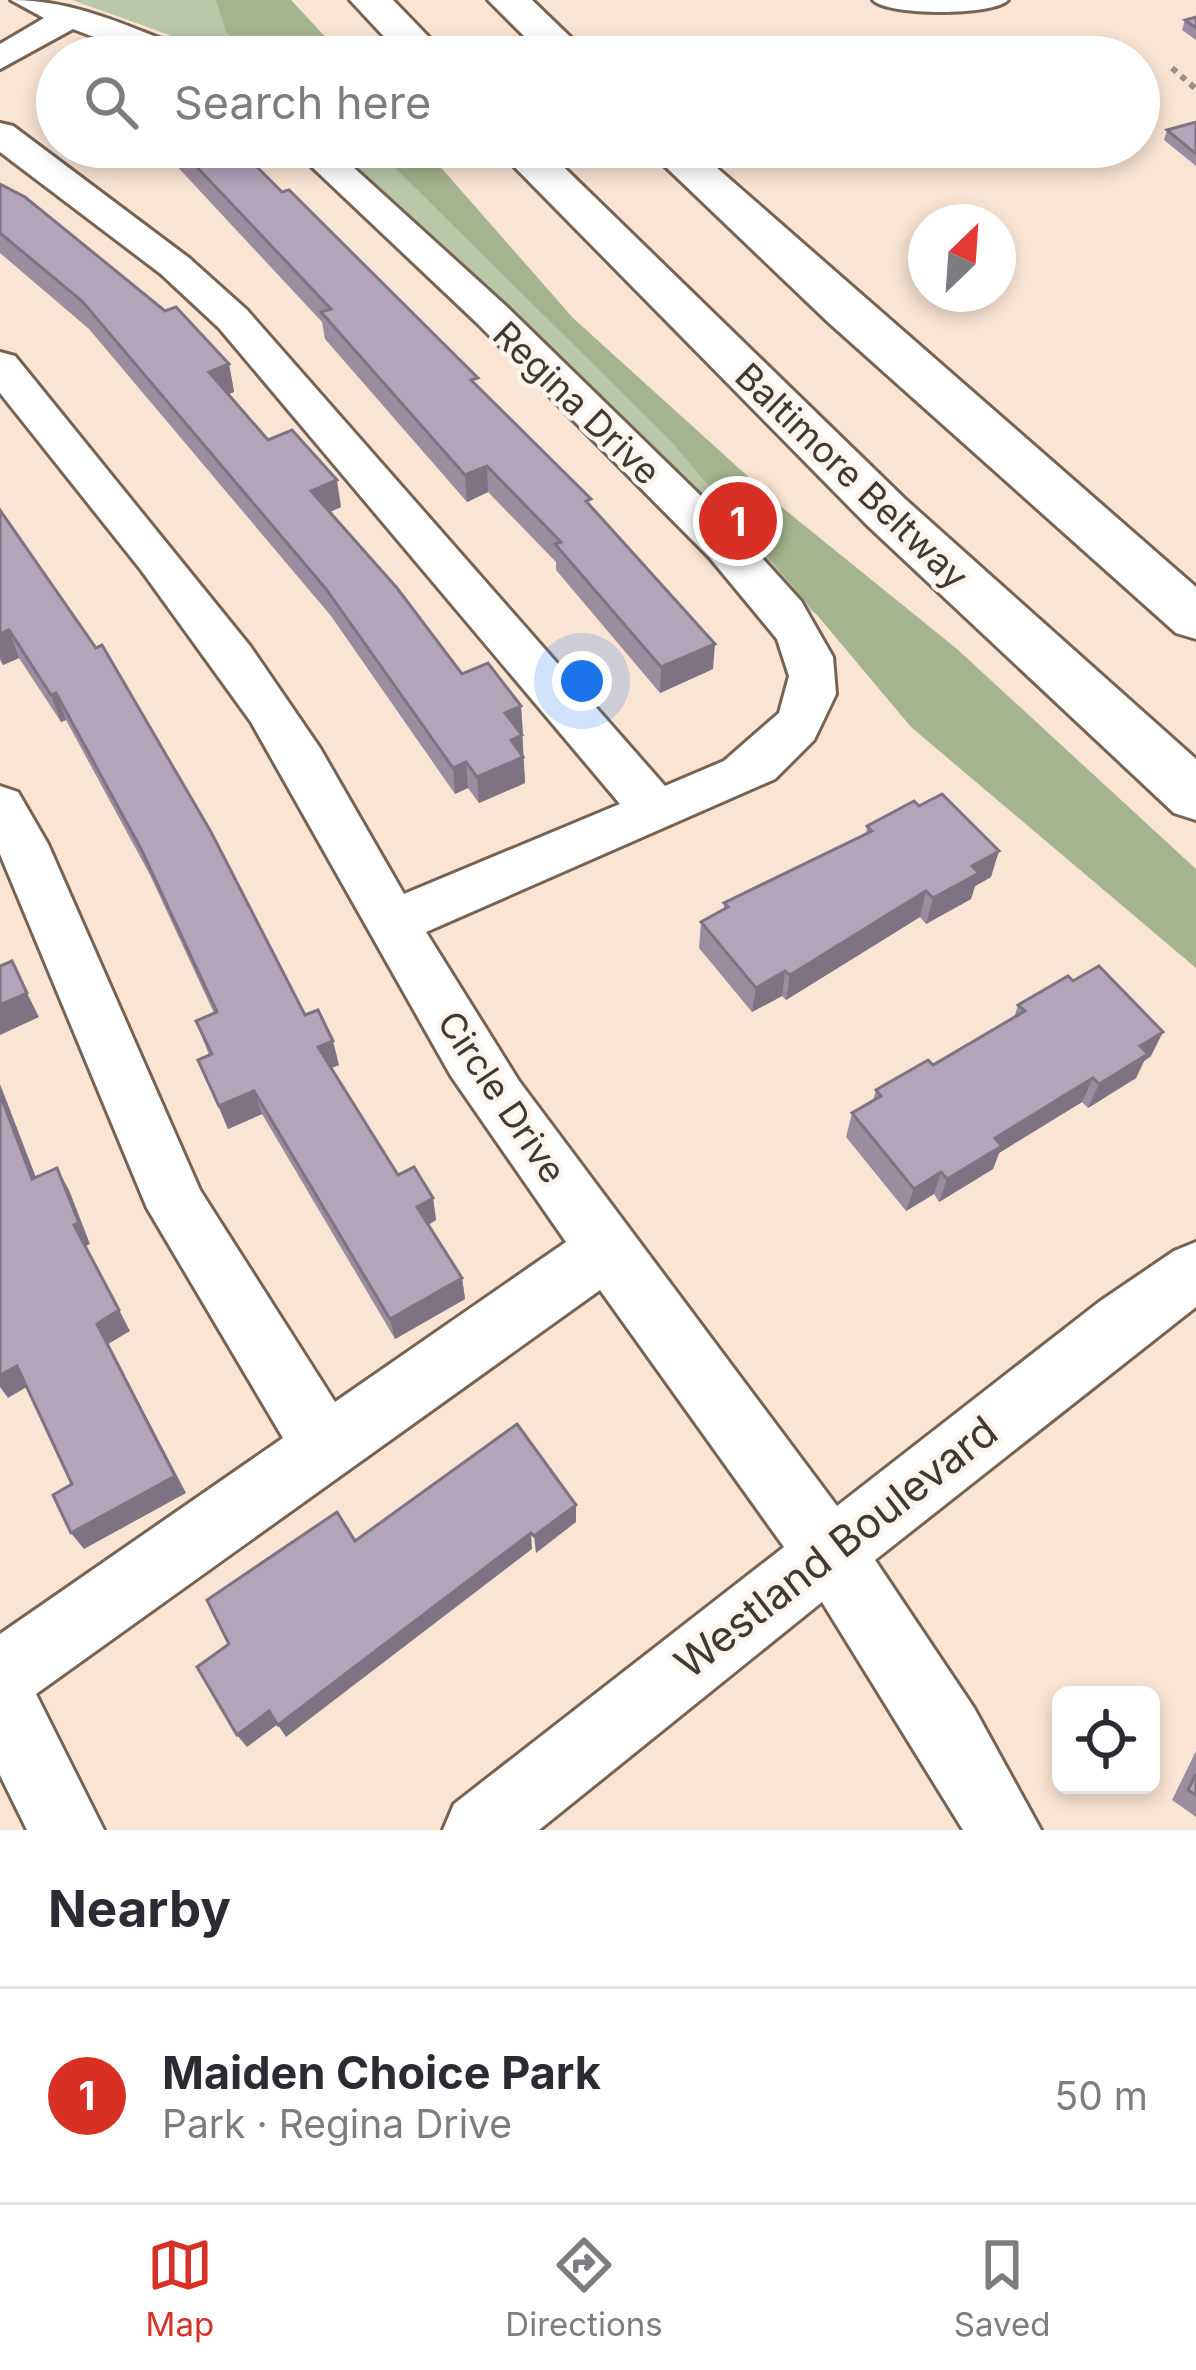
<!DOCTYPE html>
<html lang="en">
<head>
<meta charset="utf-8">
<style>
  :root { --surface:#fff; --page:#f2f2f3; --text:#2b2b33; --muted:#7c7c81; --line:#e1e1e2; --accent:#d93025 }
  body { margin:0; font-family:Inter,sans-serif; background:var(--page); color:var(--text) }
  .controls { position:absolute; right:36px; bottom:36px; display:grid; overflow:hidden; border-radius:18px; box-shadow:0 6px 18px #0003 }
  .controls button { width:108px; height:108px; display:grid; place-items:center; padding:0; border:0; border-bottom:3px solid var(--line); background:var(--surface); color:var(--text); font:60px sans-serif }
  .compass { position:absolute; left:908px; top:204px; width:108px; height:108px; border-radius:50%; background:var(--surface); box-shadow:0 6px 18px #0003; rotate:25deg }
  .you { position:absolute; left:582px; top:681px; width:42px; height:42px; margin:-30px; border:9px solid #fff; border-radius:50%; background:#1a73e8; box-shadow:0 0 0 18px #1a73e833 }
  .badge { display:grid; place-items:center; width:78px; height:78px; border-radius:50%; background:var(--accent); color:#fff; font-size:39px; font-weight:700 }
  .pin { position:absolute; translate:-50% -50%; border:6px solid #fff; box-shadow:0 3px 12px #0006 }
  .list { margin:0; padding:0; list-style:none }
  h2 { display:flex; justify-content:space-between; align-items:center; height:156px; margin:0; padding:0 48px; font-size:51px }
  h2 small { font-size:39px; font-weight:400; color:var(--muted) }
  .list li { display:grid; grid-template-columns:78px 1fr auto; gap:36px; align-items:center; box-sizing:border-box; height:216px; padding:0 48px; border-top:3px solid var(--line) }
  .list b { display:block; font-size:45px; white-space:nowrap }
  .list p { margin:0; font-size:39px; white-space:nowrap; color:var(--muted) }
  .list em { font-size:39px; font-style:normal; color:var(--muted) }
  .icon { flex:none; width:66px; height:66px; fill:none; stroke:currentColor; stroke-width:2; stroke-linecap:round; stroke-linejoin:round }
  .map { position:relative; flex:none; width:1196px; height:1830px; overflow:hidden }
  .search { position:absolute; background:var(--surface); box-shadow:0 6px 18px #0003; left:36px; right:36px; top:36px; height:132px; display:flex; align-items:center; gap:30px; box-sizing:border-box; padding:0 42px; border-radius:66px; color:var(--muted); font-size:45px }
  .sheet { height:372px; background:var(--surface) }
  nav { display:flex; justify-content:space-around; align-items:center; box-sizing:border-box; height:168px; border-top:3px solid var(--line); background:var(--surface); font-size:33px; color:var(--muted) }
  nav a { display:grid; justify-items:center; gap:6px }
  nav .on { color:var(--accent) }
  .map>svg:first-child { display:block }
</style>
</head>
<body>
<div class="map">
<svg width="1196" height="1830" viewBox="0 0 1196 1830">
  <rect width="100%" height="100%" fill="#fae4d3"/>
  <!-- green -->
  <g fill="#bac7a9">
    <polygon points="72,0 259,0 314,57 208,57 167,34"/>
    <polygon points="330,147 399,147 909,683 809,609 635,434"/>
  </g>
  <!-- forest -->
  <g fill="#a4b48e">
    <polygon points="216,0 291,0 344,57 255,57 226,32"/>
    <polygon points="374,147 423,147 573,318 784,509 957,649 1196,869 1196,968 911,727 671,441"/>
  </g>
  <g fill="none" stroke-linecap="round" stroke-linejoin="round">
    <defs>
      <g id="minor">
        <path d="M 11,0 C 76,0 129,27 189,50 L 194,57 L 146,57 L 73,29 L 0,69 L 0,44 L 44,18 Z"/>
        <path d="M 873,0 L 1008,0 C 994,16 887,16 873,0 Z"/>
        <polygon points="0,123 13,126 189,258 247,310 665,786 724,761 779,713 789,676 777,639 710,558 477,323 291,147 331,147 506,306 742,536 801,601 833,657 836,694 814,740 775,779 426,932 519,1081 837,1506 1099,1302 1174,1251 1196,1242 1196,1307 875,1560 974,1708 1041,1830 963,1830 822,1602 539,1830 443,1830 454,1804 784,1547 600,1290 36,1694 104,1830 27,1830 0,1775 0,1634 283,1438 147,1208 0,854 0,786 18,792 48,844 200,1190 335,1402 566,1242 451,1076 251,722 141,570 0,393 0,352 15,356 250,646 320,748 404,894 620,804 219,328 161,274 0,152"/>
      </g>
      <g id="highway">
        <polygon points="350,0 393,0 448,57 403,57"/>
        <polygon points="488,0 532,0 591,57 545,57"/>
        <polygon points="495,147 543,147 905,499 1196,759 1196,820 1174,813 867,525"/>
        <polygon points="645,147 693,147 1196,587 1196,639 1176,633 828,322"/>
      </g>
    </defs>
    <!-- minor casing -->
    <use href="#minor" stroke="#766354" stroke-width="6"/>
    <!-- highway casing -->
    <use href="#highway" stroke="#766354" stroke-width="6"/>
    <!-- path -->
    <polyline stroke="#9e8f83" stroke-width="6" stroke-dasharray="6 6" stroke-linecap="butt" points="1172,68 1196,89"/>
    <!-- minor -->
    <use href="#minor" fill="#fff" fill-rule="evenodd"/>
    <!-- highway -->
    <use href="#highway" fill="#fff" fill-rule="evenodd"/>
  </g>
  <!-- wall -->
  <g fill="#9a8d9f">
    <polygon points="1196,17 1196,40 1182,30 1185,20"/>
    <polygon points="1196,122 1196,166 1164,140 1167,130"/>
    <polygon points="159,147 237,147 478,387 591,506 713,669 660,693 556,570 556,562 488,492 467,502 325,339 322,322"/>
    <polygon points="0,184 229,364 234,392 228,394 268,440 341,507 330,512 462,674 521,706 525,783 479,803 468,788 455,794 331,616 89,329 0,253"/>
    <polygon points="0,510 305,1015 339,1065 331,1068 398,1175 433,1198 436,1220 428,1225 462,1278 465,1299 395,1339 262,1114 228,1129 198,1060 209,1055 196,1021 214,1013 150,875 66,720 61,722 19,658 3,665 0,660"/>
    <polygon points="867,826 991,877 975,886 971,899 926,924 920,917 786,1000 782,996 752,1012 699,948 701,922 724,910 724,903 866,834"/>
    <polygon points="1018,1005 1151,1056 1144,1061 1136,1078 1088,1108 1082,1102 999,1153 993,1169 939,1202 934,1194 906,1211 846,1137 852,1113 873,1101 876,1090 933,1065 1014,1018"/>
    <polygon points="1196,1751 1196,1817 1172,1800"/>
  </g>
  <!-- shaded-wall -->
  <g fill="#7d7382">
    <polygon points="229,364 234,392 214,400 209,372"/>
    <polygon points="487,466 488,492 467,502 465,475"/>
    <polygon points="337,480 341,507 316,518 311,491"/>
    <polygon points="9,630 19,658 3,665 0,656 0,634"/>
    <polygon points="715,644 713,669 660,693 661,667"/>
    <polygon points="56,693 66,720 61,722 51,695"/>
    <polygon points="521,706 523,733 507,739 505,713"/>
    <polygon points="522,735 525,783 479,803 477,777 511,740"/>
    <polygon points="466,762 468,788 455,794 453,768"/>
    <polygon points="999,851 991,877 975,886 971,899 926,924 933,898 972,866"/>
    <polygon points="926,891 920,917 786,1000 790,975"/>
    <polygon points="785,971 782,996 752,1012 756,988"/>
    <polygon points="27,993 39,1017 0,1035 0,1005"/>
    <polygon points="1163,1032 1151,1056 1144,1061 1136,1078 1088,1108 1099,1084 1140,1046"/>
    <polygon points="333,1041 339,1065 324,1071 318,1047"/>
    <polygon points="1093,1078 1082,1102 999,1153 993,1169 939,1202 947,1179 995,1138"/>
    <polygon points="0,1084 45,1201 32,1179 0,1094"/>
    <polygon points="254,1091 262,1114 228,1129 219,1106"/>
    <polygon points="57,1168 69,1190 90,1244 86,1246 130,1331 108,1344 186,1493 84,1549 71,1533 97,1324 74,1225"/>
    <polygon points="941,1172 934,1194 906,1211 914,1189"/>
    <polygon points="433,1198 436,1220 421,1229 417,1207"/>
    <polygon points="462,1278 465,1299 395,1339 390,1319"/>
    <polygon points="17,1366 30,1385 8,1398 0,1387 0,1375"/>
    <polygon points="576,1505 576,1522 536,1553 534,1536"/>
    <polygon points="531,1533 532,1549 286,1737 278,1725"/>
    <polygon points="269,1711 278,1724 247,1747 237,1735"/>
  </g>
  <!-- building -->
  <g fill="#b3a4b9" stroke="#7d7382" stroke-width="3">
    <polygon points="1196,17 1196,28 1185,20"/>
    <polygon points="1196,122 1196,154 1167,130"/>
    <polygon points="178,147 237,147 282,192 289,190 478,378 471,380 591,499 586,501 715,644 661,667 555,544 561,542 487,466 465,475 321,312 331,309"/>
    <polygon points="0,184 25,197 165,311 176,307 229,364 209,372 268,440 292,430 337,480 311,491 397,588 462,674 488,663 521,706 505,713 522,735 511,740 523,757 477,777 466,762 453,768 326,589 82,301 0,233"/>
    <polygon points="0,510 96,648 102,645 211,832 305,1015 318,1010 333,1041 318,1047 398,1175 414,1167 433,1198 417,1207 462,1278 390,1319 254,1091 219,1106 198,1060 212,1054 196,1021 217,1012 141,849 56,693 51,695 9,630 0,634"/>
    <polygon points="942,794 999,851 972,866 979,873 933,898 926,891 790,975 785,971 756,988 701,922 728,907 724,903 872,831 867,826 914,801 919,806"/>
    <polygon points="12,961 27,993 0,1005 0,966"/>
    <polygon points="1099,966 1163,1032 1140,1046 1148,1054 1099,1084 1093,1078 995,1138 1002,1146 947,1179 941,1172 914,1189 852,1113 881,1096 876,1090 928,1060 933,1065 1025,1011 1018,1005 1068,976 1073,981"/>
    <polygon points="0,1094 32,1179 57,1168 79,1223 74,1225 119,1310 97,1324 175,1476 71,1533 53,1495 72,1484 17,1366 0,1375"/>
    <polygon points="517,1424 576,1505 534,1536 531,1533 278,1725 269,1711 237,1735 197,1667 229,1644 207,1600 337,1512 355,1541"/>
    <polygon points="1196,1774 1196,1795 1188,1790"/>
  </g>
  <g text-anchor="middle" stroke-width="9" stroke-linejoin="round" paint-order="stroke">
    <!-- street labels -->
    <g font-size="36" fill="#403831" stroke="#fdf4ed">
      <text transform="translate(577 403) rotate(44)" y="13">Regina Drive</text>
      <text transform="translate(852 476) rotate(44)" y="13">Baltimore Beltway</text>
      <text transform="translate(502 1097) rotate(56)" y="13">Circle Drive</text>
    </g>
    <!-- near-street labels -->
    <g font-size="42" fill="#403831" stroke="#fdf4ed">
      <text transform="translate(836 1547) rotate(-38)" y="15">Westland Boulevard</text>
    </g>
  </g>
</svg>
<div class="controls">
<button><svg class="icon" aria-label="locate" viewBox="0 0 24 24"><circle cx="12" cy="12" r="6"/><path d="M12 2v4M12 18v4M2 12h4M18 12h4"/></svg></button>
</div>
<svg class="compass" viewBox="-18 -18 36 36"><path d="M0-13l5 13h-10z" fill="#e53935"/><path d="M0 13l5-13h-10z" fill="#7c7c81"/></svg>
<div class="you"></div>
<div class="pin badge" style="left:738px;top:521px">1</div>
<div class="search"><svg class="icon" aria-label="search" viewBox="0 0 24 24"><circle cx="10" cy="10" r="6"/><path d="M15 15l6 6"/></svg>Search here</div>
</div>
<section class="sheet">
<h2>Nearby<small></small></h2>
<ul class="list">
<li><span class="badge">1</span><div><b>Maiden Choice Park</b><p>Park · Regina Drive</p></div><em>50 m</em></li>
</ul>
</section>
<nav>
<a class="on"><svg class="icon" aria-label="map" viewBox="0 0 24 24"><path d="M3 6l6-2 6 2 6-2v14l-6 2-6-2-6 2zM9 4v14M15 6v14"/></svg>Map</a>
<a><svg class="icon" aria-label="directions" viewBox="0 0 24 24"><path d="M12 3l9 9-9 9-9-9zM9 14v-3h6M13 9l2 2-2 2"/></svg>Directions</a>
<a><svg class="icon" aria-label="saved" viewBox="0 0 24 24"><path d="M7 4h10v16l-5-4-5 4z"/></svg>Saved</a>
</nav>
</body>
</html>
